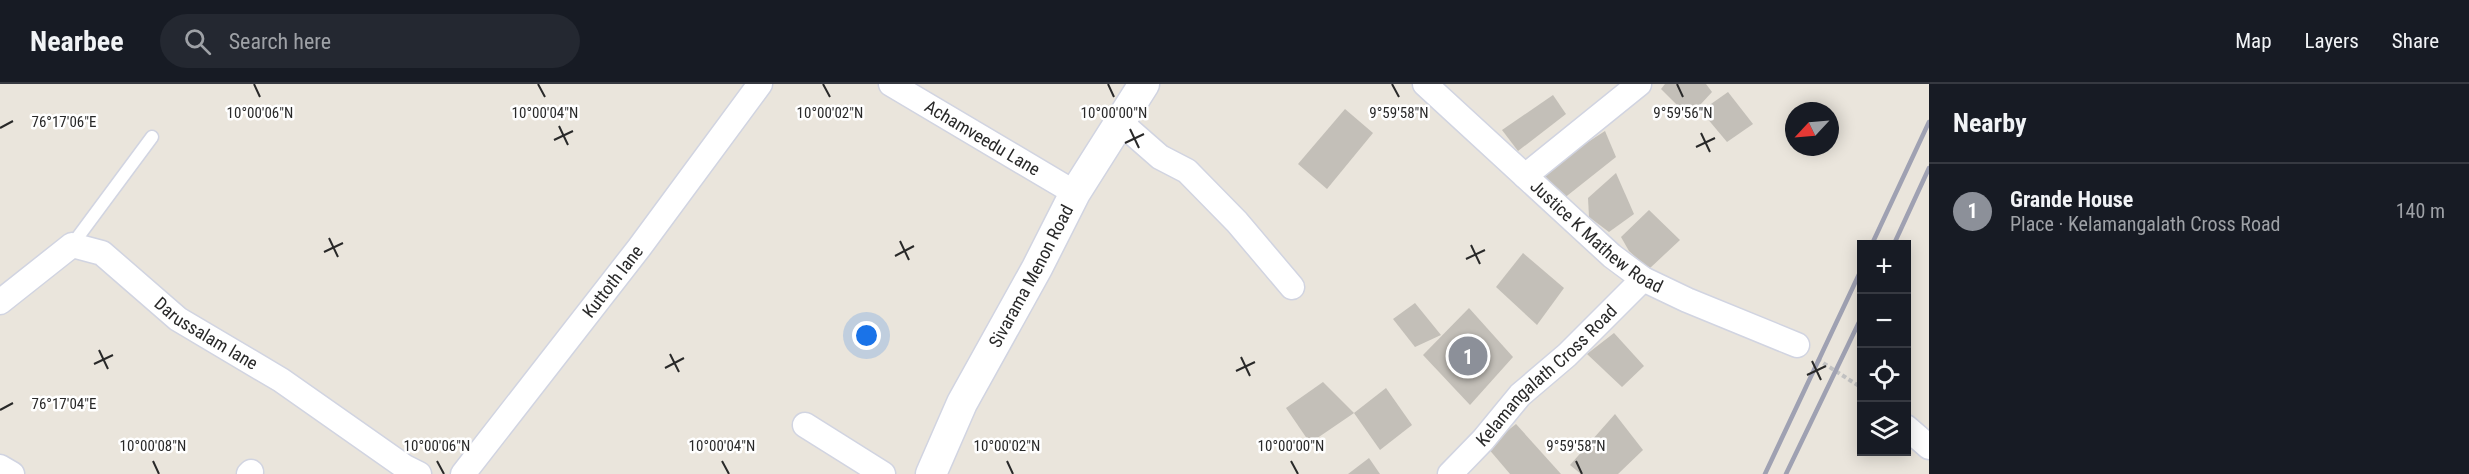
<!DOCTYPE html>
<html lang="en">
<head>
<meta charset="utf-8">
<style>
  :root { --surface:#171b24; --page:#242831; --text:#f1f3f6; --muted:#9ea1a6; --line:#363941; --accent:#8c9099 }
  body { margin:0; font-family:"Roboto Condensed",sans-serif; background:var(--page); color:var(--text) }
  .controls { position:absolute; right:18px; bottom:18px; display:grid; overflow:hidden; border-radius:0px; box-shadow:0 3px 15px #0003 }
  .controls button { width:54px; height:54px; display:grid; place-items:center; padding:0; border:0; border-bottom:2px solid var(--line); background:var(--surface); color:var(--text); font:30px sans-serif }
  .compass { position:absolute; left:1785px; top:18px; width:54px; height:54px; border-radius:50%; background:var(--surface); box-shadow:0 3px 15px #0003; rotate:244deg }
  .you { position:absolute; left:867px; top:252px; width:21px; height:21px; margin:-15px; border:4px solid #fff; border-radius:50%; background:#1a73e8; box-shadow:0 0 0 9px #1a73e833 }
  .badge { display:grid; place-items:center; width:39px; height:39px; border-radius:50%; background:var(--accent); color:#fff; font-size:20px; font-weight:700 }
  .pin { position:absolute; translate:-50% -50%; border:3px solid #fff; box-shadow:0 2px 6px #0006 }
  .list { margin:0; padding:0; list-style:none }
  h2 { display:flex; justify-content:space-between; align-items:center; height:78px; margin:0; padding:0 24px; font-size:26px }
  h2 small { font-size:20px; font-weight:400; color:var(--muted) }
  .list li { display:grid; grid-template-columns:39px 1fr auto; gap:18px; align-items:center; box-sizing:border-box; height:96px; padding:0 24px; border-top:2px solid var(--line) }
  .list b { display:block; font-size:22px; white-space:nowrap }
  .list p { margin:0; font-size:20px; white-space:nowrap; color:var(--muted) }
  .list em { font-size:20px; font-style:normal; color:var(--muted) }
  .icon { flex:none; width:33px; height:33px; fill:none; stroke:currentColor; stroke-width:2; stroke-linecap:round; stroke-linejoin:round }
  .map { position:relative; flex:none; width:1929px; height:390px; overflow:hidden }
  header { display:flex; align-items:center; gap:36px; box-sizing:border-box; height:84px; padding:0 30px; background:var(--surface); border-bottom:2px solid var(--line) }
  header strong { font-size:28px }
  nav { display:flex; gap:33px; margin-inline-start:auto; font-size:21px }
  .search { width:420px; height:54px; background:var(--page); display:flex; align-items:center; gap:15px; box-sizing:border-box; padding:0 21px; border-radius:33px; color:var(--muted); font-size:22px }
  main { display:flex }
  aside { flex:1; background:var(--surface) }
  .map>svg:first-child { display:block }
</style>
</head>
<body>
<header>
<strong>Nearbee</strong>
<div class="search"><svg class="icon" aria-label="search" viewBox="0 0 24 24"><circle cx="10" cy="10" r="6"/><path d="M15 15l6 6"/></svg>Search here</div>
<nav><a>Map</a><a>Layers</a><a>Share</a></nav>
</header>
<main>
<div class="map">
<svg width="1929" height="390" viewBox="0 0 1929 390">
  <rect width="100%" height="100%" fill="#eae5dc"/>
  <!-- building -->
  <g fill="#c3bfb8">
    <polygon points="1665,0 1706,0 1712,8 1689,33 1661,5"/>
    <polygon points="1728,8 1753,40 1727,58 1701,27"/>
    <polygon points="1553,11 1566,30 1518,67 1502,46"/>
    <polygon points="1345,25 1373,49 1327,105 1298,80"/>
    <polygon points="1605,47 1616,73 1563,115 1542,88"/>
    <polygon points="1616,89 1634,130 1609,148 1589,133 1588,114"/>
    <polygon points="1649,126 1680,156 1649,185 1629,167 1621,153"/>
    <polygon points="1523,169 1564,204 1537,241 1496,203"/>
    <polygon points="1415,219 1441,251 1415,263 1393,235"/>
    <polygon points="1469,224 1513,273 1470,321 1423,271"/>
    <polygon points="1614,249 1644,282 1622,303 1587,270"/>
    <polygon points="1323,298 1354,329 1310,359 1286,324"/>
    <polygon points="1386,304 1412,341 1380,366 1354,329"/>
    <polygon points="1615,330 1643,366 1618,390 1581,390 1570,381"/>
    <polygon points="1516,340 1561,390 1510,390 1487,363"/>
    <polygon points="1369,374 1380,390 1348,390"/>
  </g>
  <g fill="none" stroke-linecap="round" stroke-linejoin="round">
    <defs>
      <polyline id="service" points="72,161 152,53"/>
      <g id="minor">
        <path id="s1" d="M 891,0 L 1075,109"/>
        <path id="s2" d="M 1425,0 L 1612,172 L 1643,195 L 1687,216 L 1797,261"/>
        <polyline points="1120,38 1160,73 1187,87 1237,138 1292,203"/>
        <polyline points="1525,92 1639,0"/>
        <path id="s3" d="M 0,218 L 72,161 L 102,169 L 178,235 L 281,296 L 405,383 L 419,390"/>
        <polyline points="805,341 883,390"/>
        <polyline points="1906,343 1929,363"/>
        <polyline points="0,383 12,390"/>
        <polyline points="249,390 251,388"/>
        <path id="s4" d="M 463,390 L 639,164 L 760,0"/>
        <path id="s5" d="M 1450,390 L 1483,356 L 1520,311 L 1567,271 L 1643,195"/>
      </g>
      <g id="tertiary">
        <path id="s6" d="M 931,390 L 962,319 L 1037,184 L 1075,109 L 1144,0"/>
      </g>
    </defs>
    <!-- service casing -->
    <use href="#service" stroke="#d1d4e1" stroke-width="15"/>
    <!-- minor casing -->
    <use href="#minor" stroke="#d1d4e1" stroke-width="27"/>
    <!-- tertiary casing -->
    <use href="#tertiary" stroke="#d1d4e1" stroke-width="33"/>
    <!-- path -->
    <polyline stroke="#c3c3c3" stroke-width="4" stroke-dasharray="4.5 3" stroke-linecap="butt" points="1817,275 1862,304"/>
    <!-- service -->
    <use href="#service" stroke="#fff" stroke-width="12"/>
    <!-- minor -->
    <use href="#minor" stroke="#fff" stroke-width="24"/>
    <!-- tertiary -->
    <use href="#tertiary" stroke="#fff" stroke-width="30"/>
    <!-- rail -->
    <g stroke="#9fa1b2" stroke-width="4.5">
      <polyline points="1872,160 1929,38"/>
      <polyline points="1894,160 1929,84"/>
      <polyline points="1765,390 1862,184"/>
      <polyline points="1786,390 1862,232"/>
    </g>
  </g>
  <!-- ticks -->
  <path fill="none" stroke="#292929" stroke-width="2" d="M 254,0 L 260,13M 538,0 L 545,13M 823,0 L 830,13M 1108,0 L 1114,13M 1392,0 L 1399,13M 1677,0 L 1683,13M 559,42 L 568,61M 0,44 L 13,37M 1130,45 L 1139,64M 1701,49 L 1710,68M 554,56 L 573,47M 1125,59 L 1144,50M 1696,63 L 1715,54M 329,154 L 338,173M 900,157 L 909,176M 1471,161 L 1480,180M 324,168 L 343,159M 895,172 L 914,162M 1466,175 L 1485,166M 99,266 L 108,285M 670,270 L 679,288M 1241,273 L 1250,292M 1812,277 L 1821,296M 94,280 L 113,271M 665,284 L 684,274M 1236,287 L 1255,278M 1807,291 L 1826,282M 0,326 L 13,319M 153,377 L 159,390M 437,377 L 444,390M 722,377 L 729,390M 1007,377 L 1013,390M 1291,377 L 1298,390M 1576,377 L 1582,390"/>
  <g text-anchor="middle" stroke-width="5" stroke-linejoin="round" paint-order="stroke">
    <!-- street labels -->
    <g font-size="18" fill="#292929" stroke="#fff">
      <text dy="6" stroke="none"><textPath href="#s1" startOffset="106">Achamveedu Lane</textPath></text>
      <text dy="6" stroke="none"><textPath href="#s2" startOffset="230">Justice K Mathew Road</textPath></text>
      <text dy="6" stroke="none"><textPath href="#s6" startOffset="222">Sivarama Menon Road</textPath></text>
      <text dy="6" stroke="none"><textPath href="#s4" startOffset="244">Kuttoth lane</textPath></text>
      <text dy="6" stroke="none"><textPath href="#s3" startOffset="255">Darussalam lane</textPath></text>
      <text dy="6" stroke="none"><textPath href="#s5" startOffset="138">Kelamangalath Cross Road</textPath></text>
    </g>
  </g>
  <g font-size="15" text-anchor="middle" fill="#292929" stroke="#fff" stroke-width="5" stroke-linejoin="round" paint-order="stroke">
    <text x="260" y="34">10°00'06"N</text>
    <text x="545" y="34">10°00'04"N</text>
    <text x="830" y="34">10°00'02"N</text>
    <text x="1114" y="34">10°00'00"N</text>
    <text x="1399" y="34">9°59'58"N</text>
    <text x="1683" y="34">9°59'56"N</text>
    <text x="64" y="43">76°17'06"E</text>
    <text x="64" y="325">76°17'04"E</text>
    <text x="153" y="367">10°00'08"N</text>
    <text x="437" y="367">10°00'06"N</text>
    <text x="722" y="367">10°00'04"N</text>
    <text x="1007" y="367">10°00'02"N</text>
    <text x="1291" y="367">10°00'00"N</text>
    <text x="1576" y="367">9°59'58"N</text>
  </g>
</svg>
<div class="controls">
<button>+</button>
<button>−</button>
<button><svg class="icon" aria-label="locate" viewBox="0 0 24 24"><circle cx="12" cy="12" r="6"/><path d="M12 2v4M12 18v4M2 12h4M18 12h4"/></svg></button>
<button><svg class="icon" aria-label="layers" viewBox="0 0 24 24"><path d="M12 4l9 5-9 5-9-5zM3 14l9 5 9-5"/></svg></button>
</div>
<svg class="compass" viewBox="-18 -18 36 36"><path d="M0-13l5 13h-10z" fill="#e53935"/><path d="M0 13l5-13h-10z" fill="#9ea1a6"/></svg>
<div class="you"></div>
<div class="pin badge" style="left:1468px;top:272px">1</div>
</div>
<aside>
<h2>Nearby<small></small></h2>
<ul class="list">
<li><span class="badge">1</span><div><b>Grande House</b><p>Place · Kelamangalath Cross Road</p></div><em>140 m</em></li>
</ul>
</aside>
</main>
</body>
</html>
